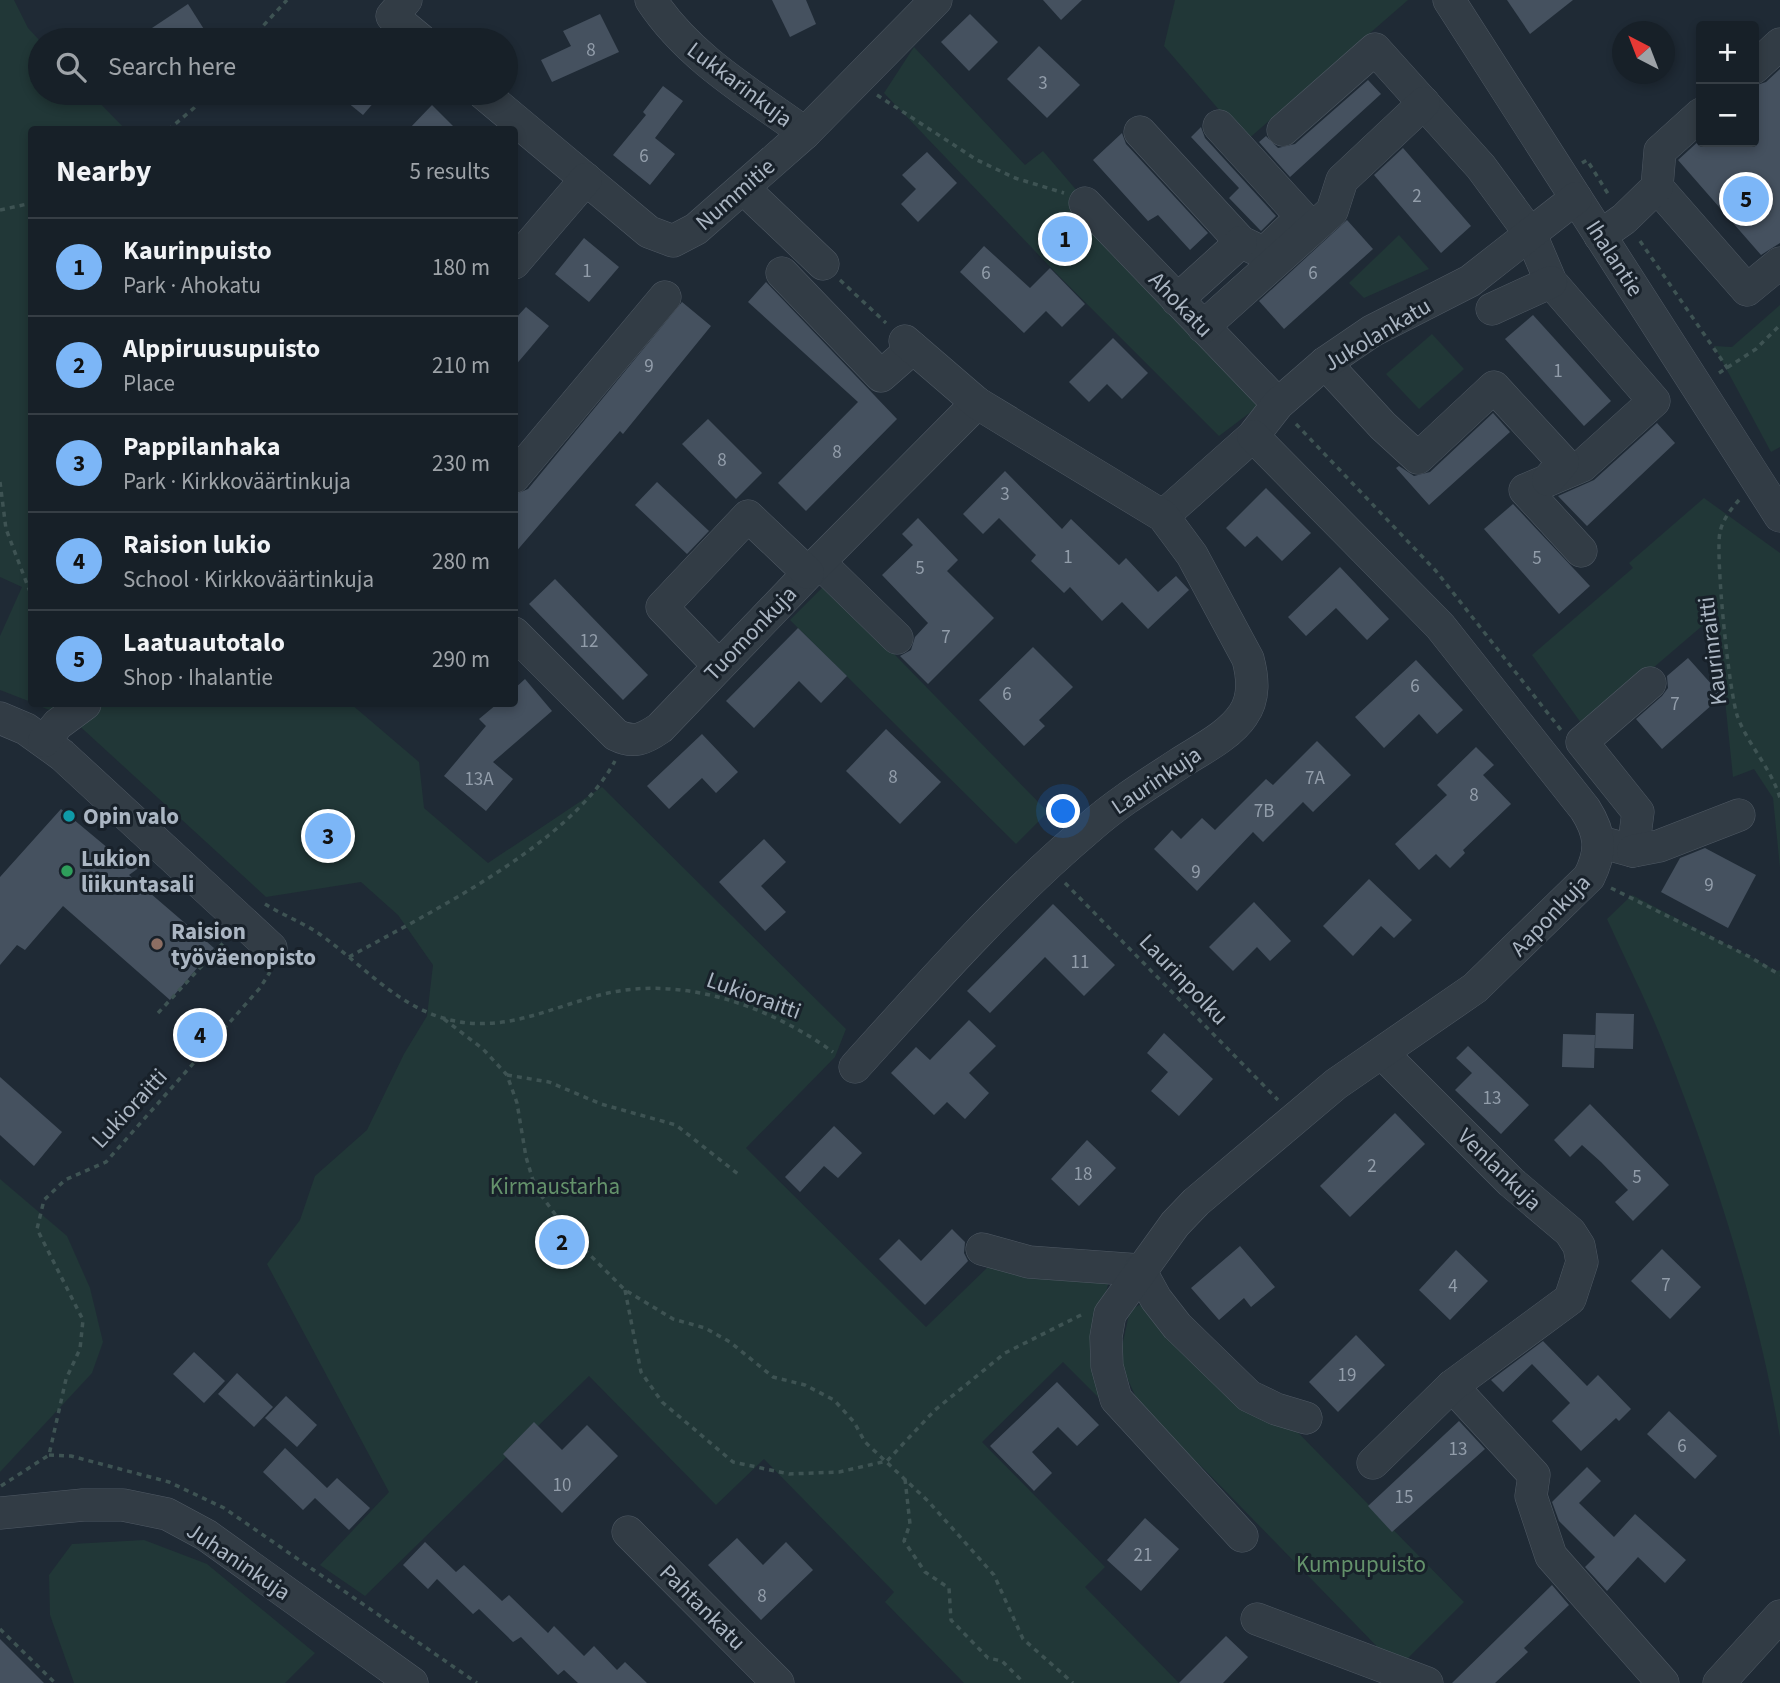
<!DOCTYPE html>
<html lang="en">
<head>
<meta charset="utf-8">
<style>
  :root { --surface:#172028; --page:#242d34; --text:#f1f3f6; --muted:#9ea3a8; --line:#363e45; --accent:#7cb6f7 }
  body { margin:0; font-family:"Source Sans 3",sans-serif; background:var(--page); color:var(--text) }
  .controls { position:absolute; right:21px; top:21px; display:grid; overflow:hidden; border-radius:7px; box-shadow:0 4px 10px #0003 }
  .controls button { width:63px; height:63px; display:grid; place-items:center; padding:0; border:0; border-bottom:2px solid var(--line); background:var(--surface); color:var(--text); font:35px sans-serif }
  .compass { position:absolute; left:1612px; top:21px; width:63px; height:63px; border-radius:50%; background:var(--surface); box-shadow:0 4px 10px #0003; rotate:318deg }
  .you { position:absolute; left:1064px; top:812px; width:24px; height:24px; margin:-18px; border:5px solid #fff; border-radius:50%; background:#1a73e8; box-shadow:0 0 0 10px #1a73e833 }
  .badge { display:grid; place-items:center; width:46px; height:46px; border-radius:50%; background:var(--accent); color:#111; font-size:23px; font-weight:700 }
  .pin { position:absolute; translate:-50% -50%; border:4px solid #fff; box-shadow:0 2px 7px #0006 }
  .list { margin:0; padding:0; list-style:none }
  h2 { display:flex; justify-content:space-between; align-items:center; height:91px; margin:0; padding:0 28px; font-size:30px }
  h2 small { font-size:23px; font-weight:400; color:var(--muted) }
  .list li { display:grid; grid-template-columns:46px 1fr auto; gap:21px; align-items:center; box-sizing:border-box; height:98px; padding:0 28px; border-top:2px solid var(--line) }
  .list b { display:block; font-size:26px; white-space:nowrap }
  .list p { margin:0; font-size:23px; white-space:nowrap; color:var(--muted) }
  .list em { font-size:23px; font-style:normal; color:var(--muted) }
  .icon { flex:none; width:38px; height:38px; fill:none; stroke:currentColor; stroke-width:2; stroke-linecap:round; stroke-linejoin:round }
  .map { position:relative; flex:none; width:1780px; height:1683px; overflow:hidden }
  .search { position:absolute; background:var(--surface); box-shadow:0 4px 10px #0003; left:28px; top:28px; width:490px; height:77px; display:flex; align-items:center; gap:18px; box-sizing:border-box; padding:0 24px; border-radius:38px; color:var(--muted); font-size:26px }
  .panel { position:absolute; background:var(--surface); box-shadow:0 4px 10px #0003; left:28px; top:126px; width:490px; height:581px; border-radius:7px }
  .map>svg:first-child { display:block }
</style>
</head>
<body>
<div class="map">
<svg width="1780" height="1683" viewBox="0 0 1780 1683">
  <rect width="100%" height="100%" fill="#1f2a35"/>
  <!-- green -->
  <g fill="#213737">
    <polygon points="0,0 14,0 28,28 40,41 40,93 90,93 125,129 32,130 31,702 0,690 0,636 22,587 0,577"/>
    <polygon points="1175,0 1408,0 1246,141 1164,46"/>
    <polygon points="914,47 1025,165 1043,151 1260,405 1219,436 1056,273 884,93"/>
    <polygon points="1399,235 1429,269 1364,298 1349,283"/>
    <polygon points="1780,305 1780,447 1771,452 1714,346 1732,347"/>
    <polygon points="1432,334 1464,369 1419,409 1386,374"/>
    <polygon points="1704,498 1780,553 1780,868 1773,798 1754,769 1733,777 1716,614 1584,727 1532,655 1633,568 1629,563"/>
    <polygon points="826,584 1048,812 1016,844 790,620"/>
    <polygon points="35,704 351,704 419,762 424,808 488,863 602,787 846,1029 835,1057 746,1148 926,1327 992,1263 1024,1278 1065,1279 1111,1274 1102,1307 1101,1400 1063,1362 982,1442 1105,1567 1085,1587 1179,1683 964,1683 885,1602 894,1592 764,1459 716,1505 589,1376 365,1596 320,1565 389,1492 267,1264 300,1220 315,1176 367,1130 404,1054 427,1016 433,965 398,915 361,882 266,897 73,720"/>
    <path d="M 1632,895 L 1777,971 L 1780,970 L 1780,1437 C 1757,1304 1714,1170 1664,1045 C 1647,1002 1626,961 1607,919 Z"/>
    <polygon points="0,1179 67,1236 90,1288 103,1342 92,1373 0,1472"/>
    <polygon points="1145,1302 1271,1405 1464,1602 1398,1668 1203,1468 1144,1415 1119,1360 1130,1310"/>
    <polygon points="144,1540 207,1564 315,1653 285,1683 74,1683 50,1615 49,1575 72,1544"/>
  </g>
  <!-- building -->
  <g fill="#45515f">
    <polygon points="772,0 806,0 816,24 790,37"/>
    <polygon points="1043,0 1082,0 1061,20"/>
    <polygon points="1507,0 1573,0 1530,34"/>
    <polygon points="188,4 207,34 198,40 134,40"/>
    <polygon points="600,14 619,52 552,82 541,60 571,46 563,31"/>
    <polygon points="970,14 998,42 969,71 941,42"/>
    <polygon points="1039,46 1080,85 1047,118 1007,79"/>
    <polygon points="1780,69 1780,243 1761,255 1678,160 1701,139 1701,142 1754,142 1754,86 1766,82"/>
    <polygon points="1368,80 1381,94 1290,177 1259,142 1266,136 1278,148 1295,144"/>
    <polygon points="663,86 683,101 655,138 675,154 650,185 613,155 646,115 643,112"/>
    <polygon points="336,93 382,93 363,115"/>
    <polygon points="432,105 457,130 408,130"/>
    <polygon points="1201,127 1205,138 1276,216 1261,231 1229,198 1239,188 1191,137"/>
    <polygon points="1122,133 1126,144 1208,233 1190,250 1158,215 1148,221 1093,160"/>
    <polygon points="1403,148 1471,226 1441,253 1374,175"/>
    <polygon points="927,152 957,183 918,222 901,204 916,189 902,175"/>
    <polygon points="1347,220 1373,249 1284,329 1259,301"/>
    <polygon points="584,238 619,267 589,302 555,274"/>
    <polygon points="984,246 1030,288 1050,268 1085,304 1062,327 1046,311 1024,333 960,272"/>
    <polygon points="766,282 897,419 806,511 778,483 858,402 748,302"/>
    <polygon points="682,302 711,326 623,434 620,431 514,554 514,495 528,489"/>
    <polygon points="526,307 549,326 514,367 514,320"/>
    <polygon points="1533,315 1611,401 1584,426 1505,339"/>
    <polygon points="1113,338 1148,373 1122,399 1107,384 1089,402 1069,382"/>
    <polygon points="1493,413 1510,432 1429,505 1396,468 1399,466 1414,476 1430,472"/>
    <polygon points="708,419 762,473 736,499 682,444"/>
    <polygon points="1657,423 1675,443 1587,526 1558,496 1594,480"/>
    <polygon points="1005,471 1062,529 1071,519 1119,565 1126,558 1158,592 1176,576 1189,590 1148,629 1122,602 1102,621 1070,587 1064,593 1031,561 1036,555 999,518 983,534 963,514"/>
    <polygon points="657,482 709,531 687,554 635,505"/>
    <polygon points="1266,488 1311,533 1282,561 1257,536 1245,547 1226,528"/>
    <polygon points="1513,504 1590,586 1559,614 1484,529"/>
    <polygon points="918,518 958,560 947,571 994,618 928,684 900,656 911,650 915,637 928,623 882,575 913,545 902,534"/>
    <polygon points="1340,567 1389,619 1367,640 1336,608 1306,636 1288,617"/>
    <polygon points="555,579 648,675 623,700 529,604"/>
    <polygon points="798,628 847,676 821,703 799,681 754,728 726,701"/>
    <polygon points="1033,647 1073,687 1039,720 1045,726 1024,746 979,700"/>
    <polygon points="1688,658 1722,696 1662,749 1636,719 1662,696 1668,688 1667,676"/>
    <polygon points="1416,660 1463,710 1437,734 1419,714 1384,748 1355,717"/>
    <polygon points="525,679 552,711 493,762 513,779 486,811 444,776 486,726 479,719 497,704 514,704 514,689"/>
    <polygon points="886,729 941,782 900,824 846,771"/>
    <polygon points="702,734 738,772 716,793 702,778 669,809 647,786"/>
    <polygon points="1317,741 1351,775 1313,812 1303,802 1263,842 1253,832 1197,891 1154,849 1172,830 1181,839 1202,818 1215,830 1266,779 1273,785"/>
    <polygon points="1476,747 1494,765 1483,775 1511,804 1463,850 1465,853 1450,868 1436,854 1419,870 1395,844 1447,795 1437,785"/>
    <polygon points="61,809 121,859 130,853 140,867 129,875 214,948 170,1000 63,906 25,950 17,945 0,965 0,877"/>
    <polygon points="764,839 786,862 761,886 786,912 765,931 719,882"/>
    <polygon points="1705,848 1756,875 1728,928 1661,892 1680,858"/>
    <polygon points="1369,879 1412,920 1394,938 1381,926 1353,956 1323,926"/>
    <polygon points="1254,902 1291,941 1270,961 1257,947 1233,971 1209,947"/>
    <polygon points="1053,904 1115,965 1084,996 1045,957 990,1013 967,991"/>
    <polygon points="1596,1013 1634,1014 1633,1049 1595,1048"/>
    <polygon points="969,1020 996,1046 969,1073 989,1093 965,1119 947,1102 934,1115 891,1073 916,1047 930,1060"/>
    <polygon points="1164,1033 1213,1079 1179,1116 1151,1091 1168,1072 1147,1053"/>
    <polygon points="1563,1034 1595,1035 1594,1068 1562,1067"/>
    <polygon points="1468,1046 1529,1105 1501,1134 1455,1090 1472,1073 1456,1058"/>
    <polygon points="0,1077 62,1132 34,1166 0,1135"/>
    <polygon points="1590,1104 1669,1185 1633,1221 1615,1202 1628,1190 1601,1162 1582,1145 1570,1157 1554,1140"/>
    <polygon points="1395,1113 1425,1144 1350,1217 1320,1186"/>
    <polygon points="834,1126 862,1153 838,1178 824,1166 800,1192 785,1177"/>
    <polygon points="1087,1140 1116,1168 1079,1206 1051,1179"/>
    <polygon points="952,1229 965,1242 964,1253 968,1261 925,1305 879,1259 899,1239 921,1261"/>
    <polygon points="1240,1246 1275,1287 1251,1307 1244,1298 1219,1320 1191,1288"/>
    <polygon points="1662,1249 1701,1287 1670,1319 1631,1281"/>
    <polygon points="1456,1250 1488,1281 1450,1320 1419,1290"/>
    <polygon points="1356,1335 1385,1365 1338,1412 1309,1382"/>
    <polygon points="1543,1341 1587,1386 1598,1375 1631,1409 1619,1421 1616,1418 1581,1451 1552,1421 1570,1403 1532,1364 1503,1392 1491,1380"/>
    <polygon points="194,1352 225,1381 204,1403 173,1374"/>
    <polygon points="237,1373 273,1407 254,1427 218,1394"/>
    <polygon points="1057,1382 1099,1425 1077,1446 1058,1427 1032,1452 1052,1473 1034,1491 990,1446"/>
    <polygon points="286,1396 317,1425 297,1447 265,1418"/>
    <polygon points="1669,1411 1717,1456 1695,1479 1647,1434"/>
    <polygon points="1459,1421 1485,1449 1392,1532 1368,1506"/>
    <polygon points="534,1422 562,1450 587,1425 618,1456 562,1513 503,1454"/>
    <polygon points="285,1448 327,1488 337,1478 370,1508 349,1530 315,1498 303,1510 263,1472"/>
    <polygon points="1587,1467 1601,1481 1579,1503 1614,1537 1635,1514 1686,1560 1665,1583 1638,1557 1607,1591 1585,1567 1595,1557 1559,1521 1552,1502"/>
    <polygon points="1145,1518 1179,1549 1141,1591 1107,1560"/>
    <polygon points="737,1538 763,1565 786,1542 813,1570 761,1620 708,1565"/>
    <polygon points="425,1542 456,1572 464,1565 502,1601 509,1595 548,1633 554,1626 584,1656 594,1646 617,1670 625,1662 647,1683 578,1683 564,1670 558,1675 521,1637 513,1642 479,1609 473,1614 437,1579 428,1589 403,1565"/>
    <polygon points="1552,1585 1569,1605 1524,1648 1528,1652 1495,1683 1452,1683"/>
    <polygon points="1226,1636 1248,1657 1223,1683 1179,1683"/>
    <polygon points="0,1639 44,1683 0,1683"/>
  </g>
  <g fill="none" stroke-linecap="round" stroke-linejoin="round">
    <defs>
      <g id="minor">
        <polyline points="406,0 392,16 421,40"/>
        <path d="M 651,0 C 689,58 750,93 805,133"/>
        <polyline points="1449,0 1780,516"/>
        <polyline points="1754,68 1780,44"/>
        <polyline points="483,93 649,232 673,241 696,229 805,133 936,0"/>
        <polyline points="1283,130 1375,49 1481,167 1531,235 1551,282 1654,401 1582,466 1525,490 1581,551"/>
        <polyline points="1140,132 1241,242 1264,253 1302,217 1219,126"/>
        <polyline points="1657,187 1747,290 1780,263"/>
        <polyline points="743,188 823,264"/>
        <polyline points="1085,203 1278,404"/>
        <polyline points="1600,236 1624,219 1657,187 1660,151 1701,114"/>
        <polyline points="514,263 586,179"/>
        <polyline points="782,273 881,376 913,348"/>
        <polyline points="1177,300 1241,242"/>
        <polyline points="1492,309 1551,282"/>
        <polyline points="1203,327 1332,211 1342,180 1424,103"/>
        <polyline points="1325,363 1383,426 1418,458 1494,387 1563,462 1548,480"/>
        <polyline points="514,477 665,297"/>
        <polyline points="1163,516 1253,436 1278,404 1325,363 1372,331 1470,281 1576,198"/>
        <polyline points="819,562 897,638"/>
        <path d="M 514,633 L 616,735 C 634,744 644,739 660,728 L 819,562 L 977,403"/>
        <polyline points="719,666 662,607 748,516 808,573"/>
        <polyline points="0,718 26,729 62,755 271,948"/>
        <polyline points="44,741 58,724 85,704"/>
        <polyline points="1600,842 1633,851 1638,812 1582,742 1650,683"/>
        <polyline points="1633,851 1659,846 1739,815"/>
        <path d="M 855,1067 C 929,985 1004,900 1089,828 C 1117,803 1148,784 1180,763 C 1200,750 1229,736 1243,715 C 1255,698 1253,678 1248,659 L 1192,555 L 1163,516 L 977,403 L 905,341"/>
        <polyline points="982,1249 1029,1262 1140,1270"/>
        <polyline points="1140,1270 1156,1299 1177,1326 1249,1396 1276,1409 1306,1418"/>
        <polyline points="1452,1386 1534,1475 1531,1496 1551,1556 1663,1683"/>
        <polyline points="1373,1463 1452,1386 1570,1299 1582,1262 1579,1246 1570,1232 1511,1182 1382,1053"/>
        <polyline points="0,1513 83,1505 123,1505 167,1514 206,1535 412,1683"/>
        <polyline points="628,1532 778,1683"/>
        <path d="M 1242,1536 L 1116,1399 L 1107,1366 L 1106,1337 L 1110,1314 L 1175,1224 L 1196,1202 L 1336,1084 L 1475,988 L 1589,877 C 1602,851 1601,834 1585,809 L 1440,626 L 1253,436"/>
        <polyline points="1257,1619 1427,1683"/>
        <polyline points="1719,1683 1780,1616"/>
      </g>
    </defs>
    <!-- minor casing -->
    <use href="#minor" stroke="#4f5964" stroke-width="33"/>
    <!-- path -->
    <g stroke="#3e5353" stroke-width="3.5" stroke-dasharray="5 5" stroke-linecap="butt">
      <polyline points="250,40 287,0"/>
      <polyline points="877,95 977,160 1015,178 1064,193"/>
      <polyline points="168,130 194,108 205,93"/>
      <polyline points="1582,163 1587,160 1610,197"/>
      <polyline points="0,210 32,203"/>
      <polyline points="1640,241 1728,369"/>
      <polyline points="840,280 886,323"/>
      <polyline points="1719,373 1756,349 1780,325"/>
      <polyline points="1296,424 1436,571 1561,730"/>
      <polyline points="0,482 6,529 32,597"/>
      <path d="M 1739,500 C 1731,509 1723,519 1720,532 C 1715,554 1729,695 1738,718 C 1749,746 1771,768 1780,798"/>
      <polyline points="1065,883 1278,1100"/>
      <polyline points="1611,888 1750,957 1780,975"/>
      <path d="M 265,904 C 284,916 307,924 325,938 C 363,966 396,1004 443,1018 C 503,1036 552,1006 608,993 C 685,976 771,1007 833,1052"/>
      <path d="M 349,957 C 432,911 569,845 615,761"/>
      <polyline points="158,1013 226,940"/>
      <polyline points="444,1019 483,1049 507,1075 517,1103 526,1157 535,1187 571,1236 625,1290 673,1319 705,1328 730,1342 773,1377 805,1385 834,1400 854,1422 865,1442 928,1501 994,1575 1023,1639 1073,1683"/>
      <polyline points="507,1075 549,1082 601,1104 676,1125 738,1174"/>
      <polyline points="625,1290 641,1372 662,1402 733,1462 789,1474 839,1472 887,1461 935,1410 1005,1353 1083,1314"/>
      <polyline points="49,1455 71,1456 169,1482 224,1508 477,1683"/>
      <polyline points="905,1479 910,1524 904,1541 925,1572 949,1588 951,1620 988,1658 1002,1661 1024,1683"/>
      <polyline points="1,1486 49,1455 66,1379 80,1349 83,1320 37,1229 44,1200 65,1180 106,1162 260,988 270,972"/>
      <polyline points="0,1629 55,1683"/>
    </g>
    <!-- minor -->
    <use href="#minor" stroke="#323c45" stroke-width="32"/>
  </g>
  <!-- markers -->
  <circle fill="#0f9aa8" stroke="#18212a" stroke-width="2.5" cx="69" cy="816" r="7"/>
  <circle fill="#2e9e5b" stroke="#18212a" stroke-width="2.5" cx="67" cy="871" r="7"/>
  <circle fill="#8d6e63" stroke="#18212a" stroke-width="2.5" cx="157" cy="944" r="7"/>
  <g text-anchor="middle" stroke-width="6" stroke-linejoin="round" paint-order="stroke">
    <!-- number labels -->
    <g font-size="19" fill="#929daa">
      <text x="591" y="56">8</text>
      <text x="1043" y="89">3</text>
      <text x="644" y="162">6</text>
      <text x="1417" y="202">2</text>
      <text x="587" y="277">1</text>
      <text x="986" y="279">6</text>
      <text x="1313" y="279">6</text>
      <text x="649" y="372">9</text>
      <text x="1558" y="377">1</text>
      <text x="837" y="458">8</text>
      <text x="722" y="466">8</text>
      <text x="1005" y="500">3</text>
      <text x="1068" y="563">1</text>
      <text x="1537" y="564">5</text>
      <text x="920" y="574">5</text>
      <text x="946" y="643">7</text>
      <text x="589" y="647">12</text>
      <text x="1415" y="692">6</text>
      <text x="1007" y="700">6</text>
      <text x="1675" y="710">7</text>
      <text x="893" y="783">8</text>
      <text x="1315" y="784">7A</text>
      <text x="479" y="785">13A</text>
      <text x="1474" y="801">8</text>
      <text x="1264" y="817">7B</text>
      <text x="1196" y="878">9</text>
      <text x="1709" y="891">9</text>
      <text x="1080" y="968">11</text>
      <text x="1492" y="1104">13</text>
      <text x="1372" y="1172">2</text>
      <text x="1083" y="1180">18</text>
      <text x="1637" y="1183">5</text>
      <text x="1666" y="1291">7</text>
      <text x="1453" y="1292">4</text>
      <text x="1347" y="1381">19</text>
      <text x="1682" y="1452">6</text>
      <text x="1458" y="1455">13</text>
      <text x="562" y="1491">10</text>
      <text x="1404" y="1503">15</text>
      <text x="1143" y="1561">21</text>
      <text x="762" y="1602">8</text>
    </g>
    <!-- street labels -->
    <g font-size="23" fill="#abb6c3" stroke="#18212a">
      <text transform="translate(740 84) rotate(37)" y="8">Lukkarinkuja</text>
      <text transform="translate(735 194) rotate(-41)" y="8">Nummitie</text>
      <text transform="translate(1615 258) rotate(57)" y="8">Ihalantie</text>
      <text transform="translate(1181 304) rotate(46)" y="8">Ahokatu</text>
      <text transform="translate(1377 334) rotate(-31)" y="8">Jukolankatu</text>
      <text transform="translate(750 633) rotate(-46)" y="8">Tuomonkuja</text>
      <text transform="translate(1712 651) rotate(-97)" y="8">Kaurinraitti</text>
      <text transform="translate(1156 780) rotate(-34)" y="8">Laurinkuja</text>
      <text transform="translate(1550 915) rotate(-46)" y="8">Aaponkuja</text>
      <text transform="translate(1184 979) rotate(46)" y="8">Laurinpolku</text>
      <text transform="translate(754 995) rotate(20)" y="8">Lukioraitti</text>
      <text transform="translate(129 1108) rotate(-47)" y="8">Lukioraitti</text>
      <text transform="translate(1500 1169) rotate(44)" y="8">Venlankuja</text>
      <text transform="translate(239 1561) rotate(34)" y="8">Juhaninkuja</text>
      <text transform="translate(703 1607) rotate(45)" y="8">Pahtankatu</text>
    </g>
    <!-- poi labels -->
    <g font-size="23" font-weight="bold" fill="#abb6c3" stroke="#18212a" text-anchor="start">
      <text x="83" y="824">Opin valo</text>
      <text x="81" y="866">Lukion<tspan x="81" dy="26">liikuntasali</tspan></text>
      <text x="171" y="939">Raision<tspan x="171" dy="26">työväenopisto</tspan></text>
    </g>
    <!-- park labels -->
    <g font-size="23" fill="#64926b" stroke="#18212a">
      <text x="555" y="1194">Kirmaustarha</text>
      <text x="1361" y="1572">Kumpupuisto</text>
    </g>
  </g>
</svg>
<div class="controls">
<button>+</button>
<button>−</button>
</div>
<svg class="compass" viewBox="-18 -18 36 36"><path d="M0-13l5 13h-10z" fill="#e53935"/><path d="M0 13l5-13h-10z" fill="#9ea3a8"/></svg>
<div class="you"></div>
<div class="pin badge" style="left:1065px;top:239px">1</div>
<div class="pin badge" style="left:562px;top:1242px">2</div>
<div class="pin badge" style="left:328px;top:836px">3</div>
<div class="pin badge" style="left:200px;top:1035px">4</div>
<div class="pin badge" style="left:1746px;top:199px">5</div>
<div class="search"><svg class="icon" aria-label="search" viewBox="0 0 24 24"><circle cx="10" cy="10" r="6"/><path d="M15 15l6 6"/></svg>Search here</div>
<section class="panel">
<h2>Nearby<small>5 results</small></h2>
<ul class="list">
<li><span class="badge">1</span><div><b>Kaurinpuisto</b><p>Park · Ahokatu</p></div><em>180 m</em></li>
<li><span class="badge">2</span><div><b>Alppiruusupuisto</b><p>Place</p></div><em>210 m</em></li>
<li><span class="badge">3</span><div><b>Pappilanhaka</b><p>Park · Kirkkoväärtinkuja</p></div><em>230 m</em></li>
<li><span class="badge">4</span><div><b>Raision lukio</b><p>School · Kirkkoväärtinkuja</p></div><em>280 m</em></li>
<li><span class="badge">5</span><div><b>Laatuautotalo</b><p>Shop · Ihalantie</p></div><em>290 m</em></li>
</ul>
</section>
</div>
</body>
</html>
